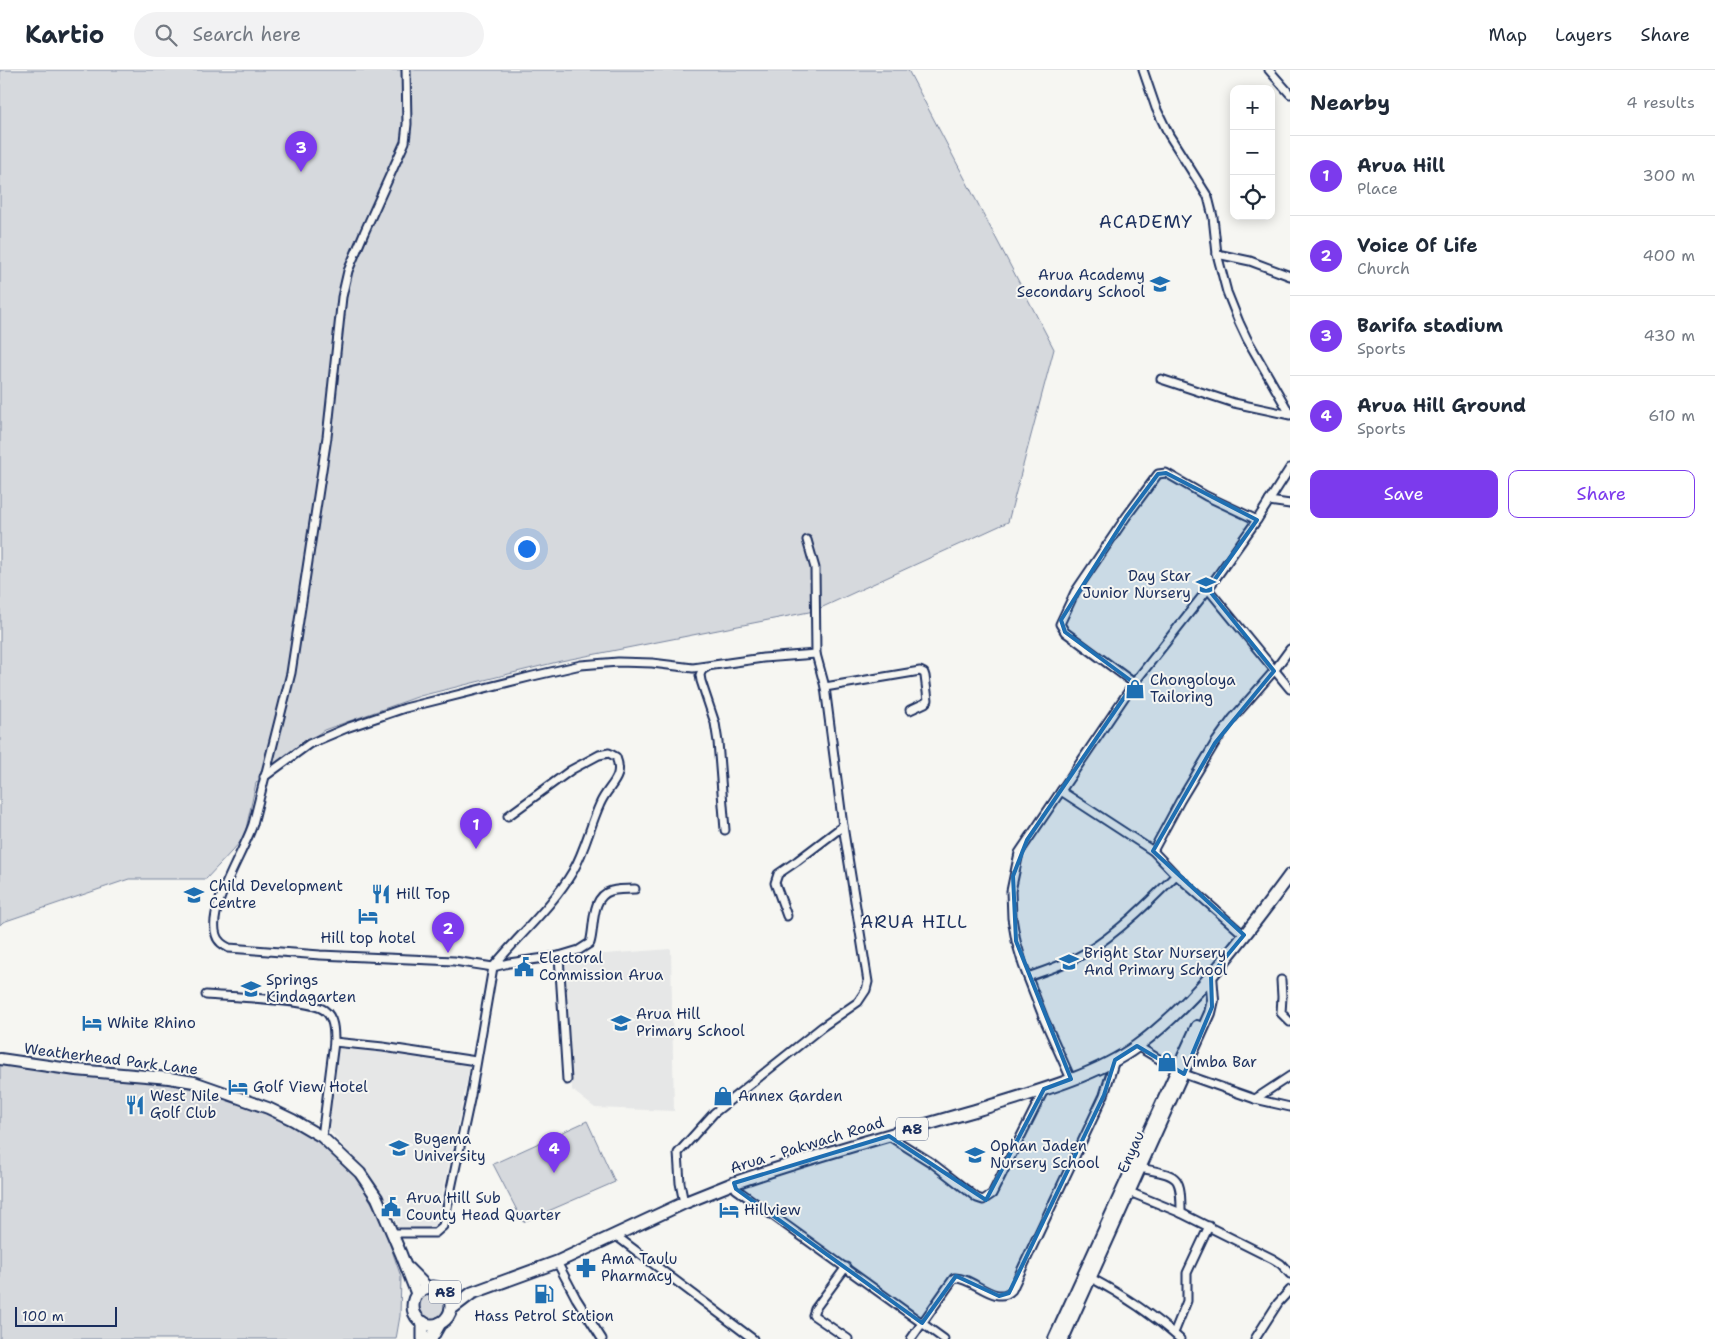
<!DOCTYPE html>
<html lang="en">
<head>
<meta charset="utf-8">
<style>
  :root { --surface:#fff; --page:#f2f2f3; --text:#1f2937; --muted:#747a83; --line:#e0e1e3; --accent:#7c3aed }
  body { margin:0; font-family:"Shantell Sans",sans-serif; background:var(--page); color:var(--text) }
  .controls { position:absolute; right:15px; top:15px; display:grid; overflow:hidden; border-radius:10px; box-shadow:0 2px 12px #0003 }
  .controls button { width:45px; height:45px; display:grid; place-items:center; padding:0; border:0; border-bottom:1px solid var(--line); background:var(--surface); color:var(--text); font:25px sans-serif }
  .scale { position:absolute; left:15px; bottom:12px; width:102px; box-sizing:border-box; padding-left:5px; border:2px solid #1b2f5e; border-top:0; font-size:14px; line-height:18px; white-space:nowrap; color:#1b2f5e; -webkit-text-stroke:4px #f6f6f2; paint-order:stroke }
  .you { position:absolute; left:526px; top:478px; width:18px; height:18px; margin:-12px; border:4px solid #fff; border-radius:50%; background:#1a73e8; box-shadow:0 0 0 8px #1a73e833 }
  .badge { display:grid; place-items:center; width:32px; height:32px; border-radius:50%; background:var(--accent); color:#fff; font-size:16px; font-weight:700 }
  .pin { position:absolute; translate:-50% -41px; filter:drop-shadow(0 1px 2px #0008) }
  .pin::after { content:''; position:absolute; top:26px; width:18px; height:15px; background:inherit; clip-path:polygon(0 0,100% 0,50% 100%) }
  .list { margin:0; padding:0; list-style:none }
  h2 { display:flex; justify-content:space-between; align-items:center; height:65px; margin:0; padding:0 20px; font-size:21px }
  h2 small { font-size:16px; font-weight:400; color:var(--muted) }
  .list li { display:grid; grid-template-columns:32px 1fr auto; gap:15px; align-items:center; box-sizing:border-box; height:80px; padding:0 20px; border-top:1px solid var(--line) }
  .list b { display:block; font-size:19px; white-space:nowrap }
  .list p { margin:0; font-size:16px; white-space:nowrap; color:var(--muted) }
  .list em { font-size:16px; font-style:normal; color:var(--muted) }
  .actions { display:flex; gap:10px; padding:15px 20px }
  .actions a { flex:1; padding:11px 0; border:1px solid var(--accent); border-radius:10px; text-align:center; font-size:18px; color:var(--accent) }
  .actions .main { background:var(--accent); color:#fff }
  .icon { flex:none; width:28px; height:28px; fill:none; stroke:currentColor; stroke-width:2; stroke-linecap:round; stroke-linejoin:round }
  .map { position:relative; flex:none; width:1290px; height:1269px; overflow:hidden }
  header { display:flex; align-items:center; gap:30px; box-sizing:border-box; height:70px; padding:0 25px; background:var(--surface); border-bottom:1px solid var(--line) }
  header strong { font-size:24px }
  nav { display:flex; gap:28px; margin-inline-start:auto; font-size:18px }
  .search { width:350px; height:45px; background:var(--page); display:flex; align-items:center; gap:12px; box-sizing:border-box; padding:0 18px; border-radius:28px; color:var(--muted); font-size:19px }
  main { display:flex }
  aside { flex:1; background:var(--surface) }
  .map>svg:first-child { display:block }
</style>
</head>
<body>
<header>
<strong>Kartio</strong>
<div class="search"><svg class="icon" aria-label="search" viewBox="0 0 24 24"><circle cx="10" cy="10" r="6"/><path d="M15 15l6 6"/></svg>Search here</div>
<nav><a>Map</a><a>Layers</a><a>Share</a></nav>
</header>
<main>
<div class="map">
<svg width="1290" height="1269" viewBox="0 0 1290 1269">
  <rect width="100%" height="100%" fill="#f6f6f2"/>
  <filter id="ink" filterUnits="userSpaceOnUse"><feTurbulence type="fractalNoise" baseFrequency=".02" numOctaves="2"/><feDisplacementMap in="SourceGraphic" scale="10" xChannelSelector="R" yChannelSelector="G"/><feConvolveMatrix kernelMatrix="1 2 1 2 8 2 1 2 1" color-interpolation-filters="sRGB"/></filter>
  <g filter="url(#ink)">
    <!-- built -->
    <g fill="#e6e7e7">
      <polygon points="671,879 674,1041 595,1038 572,1020 565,887"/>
      <polygon points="336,974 471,993 435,1159 399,1157 381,1122 361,1096 329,1060"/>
    </g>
    <!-- green -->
    <g fill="#d6d9dd" stroke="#78849e">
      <polygon points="0,0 908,0 1054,279 1008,452 814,541 561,591 420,626 324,660 273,695 256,713 244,768 206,809 129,809 3,852 0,855"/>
      <polygon points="0,992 175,1009 269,1041 315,1066 354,1102 382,1151 401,1207 400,1246 396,1269 0,1269"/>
      <polygon points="587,1051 615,1112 523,1152 493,1094"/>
      <circle cx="433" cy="1235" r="15"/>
    </g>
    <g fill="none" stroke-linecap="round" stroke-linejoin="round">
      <defs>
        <g id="street">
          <polyline points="1143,0 1156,38 1169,65 1208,127 1213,147 1217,184 1227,222 1239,252 1247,269 1290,344"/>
          <polyline points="1269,0 1290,24"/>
          <polyline points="1217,184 1250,191 1290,206"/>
          <polyline points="1161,309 1234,333 1290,345"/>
          <polyline points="1269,431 1290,434"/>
          <polyline points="1208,519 1290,619"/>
          <polyline points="707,597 702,600 700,605 701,611 715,653 718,672 725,760"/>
          <polyline points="1134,613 1065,562 1060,554 1075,522 1126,447 1158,404 1166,403 1206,426 1257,450"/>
          <polyline points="825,617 920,601 924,603 925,606 928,630 925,633 910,640"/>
          <polyline points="264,707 309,674 349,657 405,638 533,606 581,595 618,592 652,593 693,598 763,588 816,584"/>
          <polyline points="1061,721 1153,781 1176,805 1244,865"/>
          <polyline points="1153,781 1180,731 1215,673 1233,648 1274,601 1290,579"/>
          <polyline points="787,846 775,813 778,804 797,791 843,756"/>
          <path d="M 559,886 L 579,880 L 590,873 C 595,858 590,827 611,821 C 618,819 627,819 635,819"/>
          <path d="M 493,897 C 519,865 552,837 573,801 C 585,780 590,756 600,734 C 608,715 625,709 616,687 L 609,683 L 599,685 L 571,700 L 508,746"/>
          <polyline points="493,897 509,893 559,886 567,1010"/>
          <path d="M 1028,907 C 1047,900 1067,894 1085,883 C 1118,863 1148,833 1176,805"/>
          <polyline points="1281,910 1282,927 1281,943 1290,952"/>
          <path d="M 206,925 C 228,927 309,929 324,940 C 334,947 334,961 334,972 L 322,1067"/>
          <polyline points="334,972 383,977 476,991"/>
          <polyline points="1137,976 1184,1004 1255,1029 1290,1037"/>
          <polyline points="1071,1009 1044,949 1023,895 1016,871 1012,848 1011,821 1019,783 1134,613 1208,519 1257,450 1290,398"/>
          <polyline points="1255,1029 1290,1006"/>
          <polyline points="889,1066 932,1093 977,1128 983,1130 992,1124 1044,1020"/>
          <path d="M 1140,1098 C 1178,1106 1181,1103 1181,1143"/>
          <polyline points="734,1113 736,1119 944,1269"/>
          <polyline points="1127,1121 1181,1143 1273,1189 1281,1194 1290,1204"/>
          <polyline points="684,1133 680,1113 678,1083 714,1043 822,957 858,932 866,920 868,912 843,756 825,617 816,584 815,498 807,470"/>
          <path d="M 393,1163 L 435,1163 L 443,1156 L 471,1025 L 493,897 L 454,891 L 320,885 L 229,878 C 223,875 218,872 216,865 C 207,838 244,782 253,754 L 291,603 L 327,367 L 342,227 L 348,201 L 364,163 L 405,72 L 407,54 L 406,0"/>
          <polyline points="615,1165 753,1269"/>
          <polyline points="557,1192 576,1228 602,1269"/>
          <polyline points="846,1197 815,1239 813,1245 848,1269"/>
          <path d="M 1091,1208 C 1123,1225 1153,1245 1180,1269"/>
          <polyline points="1174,1263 1187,1231 1187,1203 1209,1156"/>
          <path d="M 911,1269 L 954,1208 C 972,1206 996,1237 1012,1220 L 1104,1025 L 1115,990"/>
          <polyline points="1255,1269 1278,1233 1290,1220"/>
        </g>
        <g id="secondary">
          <polyline points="0,989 76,1000 169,1008 194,1012 268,1038 293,1050 322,1067 360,1103 377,1128 401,1184 417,1225"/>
          <polyline points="408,1198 427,1217"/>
          <polyline points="1054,1269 1197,956"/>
          <polyline points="1063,1269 1210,943 1213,930 1211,905"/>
        </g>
        <g id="primary">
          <circle cx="432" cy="1236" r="19"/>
          <path d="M 451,1239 L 472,1223 L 557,1192 L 684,1133 L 734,1113 C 815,1085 898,1063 980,1039 C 1029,1024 1095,1007 1137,976 C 1195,934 1247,863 1290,805"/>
          <polyline points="423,1252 423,1269"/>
          <polyline points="431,1269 440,1253"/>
        </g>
      </defs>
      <!-- street casing -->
      <use href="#street" stroke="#1b2f5e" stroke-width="11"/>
      <!-- secondary casing -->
      <use href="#secondary" stroke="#1b2f5e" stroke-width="14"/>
      <!-- primary casing -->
      <use href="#primary" stroke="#1b2f5e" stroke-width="15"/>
      <!-- street -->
      <use href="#street" stroke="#f6f6f2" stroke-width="7"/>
      <!-- secondary -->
      <use href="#secondary" stroke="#f6f6f2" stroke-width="10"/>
      <!-- primary -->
      <use href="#primary" stroke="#f6f6f2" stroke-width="11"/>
    </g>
  </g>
  <!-- marked area -->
  <path fill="#1f6fb2" fill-opacity="0.2" stroke="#1f6fb2" stroke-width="4" stroke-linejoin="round" d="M 1166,403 L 1257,450 L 1208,519 L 1274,601 L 1215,673 L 1153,781 L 1244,865 L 1211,905 L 1212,937 L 1184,1004 L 1137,976 L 1115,990 L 1104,1025 L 1009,1223 L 999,1226 L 956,1206 L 922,1253 L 736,1119 L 734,1113 L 889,1066 L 986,1130 L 1044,1019 L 1071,1009 L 1016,871 L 1013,806 L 1027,770 L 1134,613 L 1065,562 L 1061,550 L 1126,447 L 1158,404 Z"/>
  <!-- icons -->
  <defs>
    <symbol id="school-bare" viewBox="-9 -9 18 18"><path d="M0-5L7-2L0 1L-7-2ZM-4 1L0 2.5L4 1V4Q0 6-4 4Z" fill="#1f6fb2" stroke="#f6f6f2" stroke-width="2.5" paint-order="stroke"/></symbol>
    <symbol id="shop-bare" viewBox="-9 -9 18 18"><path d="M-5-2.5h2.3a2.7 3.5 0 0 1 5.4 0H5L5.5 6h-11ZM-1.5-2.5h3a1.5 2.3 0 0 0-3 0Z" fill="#1f6fb2" stroke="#f6f6f2" stroke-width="2.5" paint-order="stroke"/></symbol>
    <symbol id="restaurant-bare" viewBox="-9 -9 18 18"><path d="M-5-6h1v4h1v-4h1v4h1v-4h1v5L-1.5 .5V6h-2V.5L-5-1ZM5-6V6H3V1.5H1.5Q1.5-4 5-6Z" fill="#1f6fb2" stroke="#f6f6f2" stroke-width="2.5" paint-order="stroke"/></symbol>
    <symbol id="hotel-bare" viewBox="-9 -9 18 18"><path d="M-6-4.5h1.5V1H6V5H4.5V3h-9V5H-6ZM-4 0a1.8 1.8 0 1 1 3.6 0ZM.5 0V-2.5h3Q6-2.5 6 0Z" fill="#1f6fb2" stroke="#f6f6f2" stroke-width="2.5" paint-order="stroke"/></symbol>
    <symbol id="civic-bare" viewBox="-9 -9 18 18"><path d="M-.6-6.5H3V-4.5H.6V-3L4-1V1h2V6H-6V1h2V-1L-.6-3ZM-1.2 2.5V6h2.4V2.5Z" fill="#1f6fb2" stroke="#f6f6f2" stroke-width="2.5" paint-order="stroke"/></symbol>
    <symbol id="university-bare" viewBox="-9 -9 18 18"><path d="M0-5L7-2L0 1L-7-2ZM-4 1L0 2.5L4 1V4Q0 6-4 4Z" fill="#1f6fb2" stroke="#f6f6f2" stroke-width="2.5" paint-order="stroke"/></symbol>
    <symbol id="pharmacy-bare" viewBox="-9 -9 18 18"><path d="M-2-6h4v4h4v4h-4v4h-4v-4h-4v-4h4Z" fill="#1f6fb2" stroke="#f6f6f2" stroke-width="2.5" paint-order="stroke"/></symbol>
    <symbol id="fuel-bare" viewBox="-9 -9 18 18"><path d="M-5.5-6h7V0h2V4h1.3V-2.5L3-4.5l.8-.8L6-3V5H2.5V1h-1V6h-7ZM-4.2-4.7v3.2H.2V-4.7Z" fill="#1f6fb2" stroke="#f6f6f2" stroke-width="2.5" paint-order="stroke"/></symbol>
  </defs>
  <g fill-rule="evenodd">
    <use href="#school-bare" x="1146" y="200" width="28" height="28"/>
    <use href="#school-bare" x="1192" y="501" width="28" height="28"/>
    <use href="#shop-bare" x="1121" y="605" width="28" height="28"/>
    <use href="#restaurant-bare" x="367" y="810" width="28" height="28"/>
    <use href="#school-bare" x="180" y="811" width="28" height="28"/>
    <use href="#hotel-bare" x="354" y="832" width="28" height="28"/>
    <use href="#school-bare" x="1055" y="878" width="28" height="28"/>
    <use href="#civic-bare" x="510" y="883" width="28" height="28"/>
    <use href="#school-bare" x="237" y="905" width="28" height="28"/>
    <use href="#hotel-bare" x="78" y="939" width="28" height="28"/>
    <use href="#school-bare" x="607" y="939" width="28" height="28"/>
    <use href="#shop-bare" x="1153" y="978" width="28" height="28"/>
    <use href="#hotel-bare" x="224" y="1003" width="28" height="28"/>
    <use href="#shop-bare" x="709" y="1012" width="28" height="28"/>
    <use href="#restaurant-bare" x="121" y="1021" width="28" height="28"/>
    <use href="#university-bare" x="385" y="1064" width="28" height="28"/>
    <use href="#school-bare" x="961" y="1071" width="28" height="28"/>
    <use href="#civic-bare" x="377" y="1123" width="28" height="28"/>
    <use href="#hotel-bare" x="715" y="1126" width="28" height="28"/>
    <use href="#pharmacy-bare" x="572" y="1184" width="28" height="28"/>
    <use href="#fuel-bare" x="530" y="1210" width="28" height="28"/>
  </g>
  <g text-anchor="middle" stroke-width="4" stroke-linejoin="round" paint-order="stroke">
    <!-- shield labels -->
    <g fill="#f6f6f2" stroke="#5d6b8a" stroke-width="1">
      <rect x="896" y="1047.5" width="32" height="23" rx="4"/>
      <rect x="429" y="1210.5" width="32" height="23" rx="4"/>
    </g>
    <g font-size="14" font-weight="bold" fill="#1b2f5e">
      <text x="912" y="1064">A8</text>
      <text x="445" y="1227">A8</text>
    </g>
    <!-- poi labels -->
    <g font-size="15" fill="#1b2f5e" stroke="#f6f6f2" text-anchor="start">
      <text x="1145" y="210" text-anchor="end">Arua Academy<tspan x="1145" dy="17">Secondary School</tspan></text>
      <text x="1191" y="511" text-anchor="end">Day Star<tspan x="1191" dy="17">Junior Nursery</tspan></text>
      <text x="1150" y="615">Chongoloya<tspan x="1150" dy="17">Tailoring</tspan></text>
      <text x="209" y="821">Child Development<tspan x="209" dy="17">Centre</tspan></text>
      <text x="396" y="829">Hill Top</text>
      <text x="368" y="873" text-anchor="middle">Hill top hotel</text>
      <text x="1084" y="888">Bright Star Nursery<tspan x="1084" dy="17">And Primary School</tspan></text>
      <text x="539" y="893">Electoral<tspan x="539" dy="17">Commission Arua</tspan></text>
      <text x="266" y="915">Springs<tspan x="266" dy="17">Kindagarten</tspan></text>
      <text x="636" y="949">Arua Hill<tspan x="636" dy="17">Primary School</tspan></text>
      <text x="107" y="958">White Rhino</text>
      <text x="1182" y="997">Vimba Bar</text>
      <text x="253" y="1022">Golf View Hotel</text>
      <text x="150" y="1031">West Nile<tspan x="150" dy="17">Golf Club</tspan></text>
      <text x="738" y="1031">Annex Garden</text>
      <text x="414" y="1074">Bugema<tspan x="414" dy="17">University</tspan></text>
      <text x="990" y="1081">Ophan Jaden<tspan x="990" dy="17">Nursery School</tspan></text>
      <text x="406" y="1133">Arua Hill Sub<tspan x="406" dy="17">County Head Quarter</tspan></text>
      <text x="744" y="1145">Hillview</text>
      <text x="601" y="1194">Ama Taulu<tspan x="601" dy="17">Pharmacy</tspan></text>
      <text x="544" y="1251" text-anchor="middle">Hass Petrol Station</text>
    </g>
    <!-- street labels -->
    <g font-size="15" fill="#1b2f5e" stroke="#f6f6f2">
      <text transform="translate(111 989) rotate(7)" y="5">Weatherhead Park Lane</text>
      <text transform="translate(807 1075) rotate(-17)" y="5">Arua - Pakwach Road</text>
      <text transform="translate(1131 1082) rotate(-66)" y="5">Enyau</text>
    </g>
    <!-- quarter labels -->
    <g font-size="18" letter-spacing="1" fill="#1b2f5e" stroke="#f6f6f2">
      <text x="1146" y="158">ACADEMY</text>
      <text x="914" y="858">ARUA HILL</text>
    </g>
  </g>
</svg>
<div class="controls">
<button>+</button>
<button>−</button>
<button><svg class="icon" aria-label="locate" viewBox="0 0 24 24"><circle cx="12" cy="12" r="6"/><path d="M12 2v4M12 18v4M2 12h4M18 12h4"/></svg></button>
</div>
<div class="scale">100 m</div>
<div class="you"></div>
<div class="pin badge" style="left:476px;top:779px">1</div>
<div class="pin badge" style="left:448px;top:883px">2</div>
<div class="pin badge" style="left:301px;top:102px">3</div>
<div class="pin badge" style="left:554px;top:1103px">4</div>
</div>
<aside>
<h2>Nearby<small>4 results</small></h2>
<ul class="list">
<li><span class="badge">1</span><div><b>Arua Hill</b><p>Place</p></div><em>300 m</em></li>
<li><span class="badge">2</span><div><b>Voice Of Life</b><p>Church</p></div><em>400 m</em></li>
<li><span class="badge">3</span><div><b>Barifa stadium</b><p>Sports</p></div><em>430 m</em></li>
<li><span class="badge">4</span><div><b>Arua Hill Ground</b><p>Sports</p></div><em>610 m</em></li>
</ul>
<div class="actions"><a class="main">Save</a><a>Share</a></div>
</aside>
</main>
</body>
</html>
